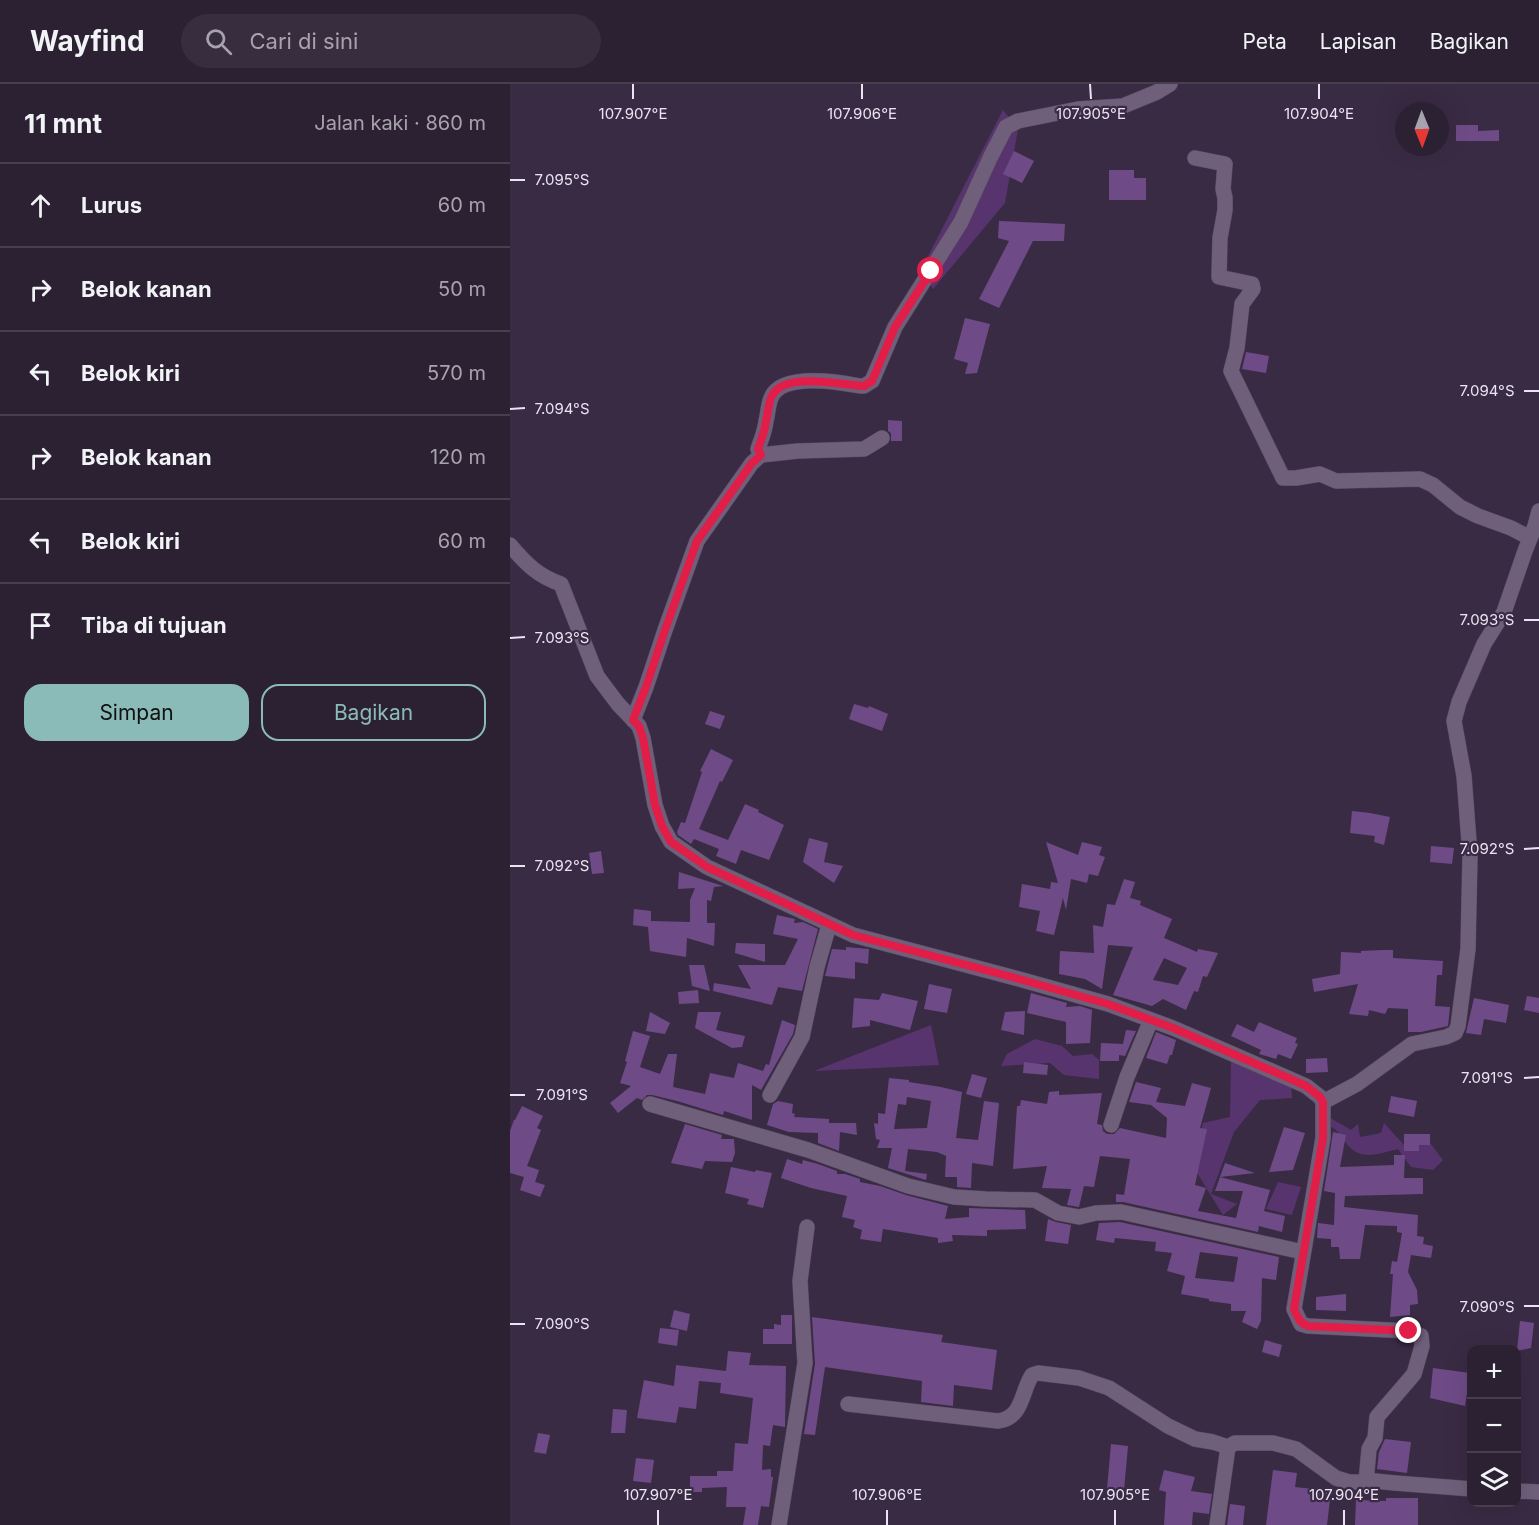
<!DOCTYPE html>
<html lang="id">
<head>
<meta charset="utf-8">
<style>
  :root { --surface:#2c2033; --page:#382d3f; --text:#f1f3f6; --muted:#a6a3ac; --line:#483e4e; --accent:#8bbbb9 }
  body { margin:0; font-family:Inter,sans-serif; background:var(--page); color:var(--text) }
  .controls { position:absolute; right:18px; bottom:18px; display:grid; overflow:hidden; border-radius:12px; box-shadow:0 6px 24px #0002 }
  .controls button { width:54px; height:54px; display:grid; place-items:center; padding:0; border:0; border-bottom:2px solid var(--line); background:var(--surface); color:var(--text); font:30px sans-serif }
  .compass { position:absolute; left:885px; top:18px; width:54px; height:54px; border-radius:50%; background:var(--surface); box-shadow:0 6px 24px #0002; rotate:179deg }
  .stop { position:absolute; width:18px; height:18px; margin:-14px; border:4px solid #e11d48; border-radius:50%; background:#fff }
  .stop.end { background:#e11d48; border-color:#fff; box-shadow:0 2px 6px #0008 }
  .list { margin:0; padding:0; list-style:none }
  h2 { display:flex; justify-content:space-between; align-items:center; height:78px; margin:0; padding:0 24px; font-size:26px }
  h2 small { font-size:20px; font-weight:400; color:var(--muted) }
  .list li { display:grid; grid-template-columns:39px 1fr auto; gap:18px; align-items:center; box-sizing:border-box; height:84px; padding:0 24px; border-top:2px solid var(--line) }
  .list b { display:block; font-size:22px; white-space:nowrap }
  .list em { font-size:20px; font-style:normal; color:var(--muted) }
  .actions { display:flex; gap:12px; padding:18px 24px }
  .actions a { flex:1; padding:14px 0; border:2px solid var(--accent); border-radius:18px; text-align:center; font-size:21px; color:var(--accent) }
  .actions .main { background:var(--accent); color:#111 }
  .icon { flex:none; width:33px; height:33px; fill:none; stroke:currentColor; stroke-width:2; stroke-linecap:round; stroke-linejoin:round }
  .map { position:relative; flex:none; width:1029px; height:1441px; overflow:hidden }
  header { display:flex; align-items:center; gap:36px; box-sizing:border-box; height:84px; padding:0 30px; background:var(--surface); border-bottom:2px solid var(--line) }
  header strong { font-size:28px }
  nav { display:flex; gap:33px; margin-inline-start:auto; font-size:21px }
  .search { width:420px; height:54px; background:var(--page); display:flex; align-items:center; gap:15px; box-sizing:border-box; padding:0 21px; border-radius:33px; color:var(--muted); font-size:22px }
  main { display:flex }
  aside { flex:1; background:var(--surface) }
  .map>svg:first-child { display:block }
</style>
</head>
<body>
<header>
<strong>Wayfind</strong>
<div class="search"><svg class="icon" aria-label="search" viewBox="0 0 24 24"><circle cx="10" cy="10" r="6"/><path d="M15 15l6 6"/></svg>Cari di sini</div>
<nav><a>Peta</a><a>Lapisan</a><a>Bagikan</a></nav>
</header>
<main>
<aside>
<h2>11 mnt<small>Jalan kaki · 860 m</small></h2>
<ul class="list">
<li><svg class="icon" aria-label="ahead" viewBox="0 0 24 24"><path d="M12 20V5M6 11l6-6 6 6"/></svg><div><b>Lurus</b></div><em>60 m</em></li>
<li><svg class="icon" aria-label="right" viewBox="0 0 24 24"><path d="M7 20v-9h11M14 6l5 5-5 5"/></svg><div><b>Belok kanan</b></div><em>50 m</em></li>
<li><svg class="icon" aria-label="left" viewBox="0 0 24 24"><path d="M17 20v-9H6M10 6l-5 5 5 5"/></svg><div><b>Belok kiri</b></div><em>570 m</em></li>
<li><svg class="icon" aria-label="right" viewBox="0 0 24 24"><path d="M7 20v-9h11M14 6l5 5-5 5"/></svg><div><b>Belok kanan</b></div><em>120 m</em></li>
<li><svg class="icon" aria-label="left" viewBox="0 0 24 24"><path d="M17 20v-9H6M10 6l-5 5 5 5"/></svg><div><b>Belok kiri</b></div><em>60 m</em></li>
<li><svg class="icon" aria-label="arrive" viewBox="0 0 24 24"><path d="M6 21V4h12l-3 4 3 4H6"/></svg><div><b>Tiba di tujuan</b></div></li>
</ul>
<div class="actions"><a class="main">Simpan</a><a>Bagikan</a></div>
</aside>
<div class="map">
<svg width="1029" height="1441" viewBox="0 0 1029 1441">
  <rect width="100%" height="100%" fill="#3a2b44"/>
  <!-- green -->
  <g fill="#57346e">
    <polygon points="493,26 508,45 495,119 423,205 412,184"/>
    <polygon points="421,941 429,981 304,987"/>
    <polygon points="525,955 552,962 563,972 582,970 589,976 589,995 554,991 540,979 491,982 497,970"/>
    <polygon points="721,974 781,998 782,1014 750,1016 724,1048 701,1110 727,1120 713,1131 684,1084 693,1039 720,1033"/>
    <path d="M 817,1032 L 841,1046 L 848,1040 L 850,1053 L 871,1049 L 874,1039 L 893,1060 L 920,1059 L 933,1076 L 923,1086 L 901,1083 L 888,1065 C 866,1070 849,1079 834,1056 C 828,1048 827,1045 817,1041 Z"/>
    <polygon points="768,1098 791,1103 782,1131 756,1125"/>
  </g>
  <!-- building -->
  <g fill="#6e4b87" fill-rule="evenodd">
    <polygon points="946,41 968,41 968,47 989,46 989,57 946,57"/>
    <polygon points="504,67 524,77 512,99 493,90"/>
    <polygon points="599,86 624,86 624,94 636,94 636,116 599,116"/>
    <polygon points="489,137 555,140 554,157 523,157 489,224 469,215 499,157 488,154"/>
    <polygon points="455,234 480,240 467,289 455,290 458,279 444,275"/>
    <polygon points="736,268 759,272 756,289 732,285"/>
    <polygon points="378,336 392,337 392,357 381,357 381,349 378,347"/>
    <polygon points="344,620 358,624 359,622 378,630 372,647 339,635"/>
    <polygon points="200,627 215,632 210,645 195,640"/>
    <polygon points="201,665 223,676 212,698 210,697 189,745 218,756 235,720 249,726 248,728 274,741 259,776 231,766 226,780 206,772 209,765 184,755 181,760 168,751 167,748 171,738 175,739 192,688 190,687"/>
    <polygon points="842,727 860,729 880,733 874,761 864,758 865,752 840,749"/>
    <polygon points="299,754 318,759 314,778 333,782 324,799 293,778"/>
    <polygon points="536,758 568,771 572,758 592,763 589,771 595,773 588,792 579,790 577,799 561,795 556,826 553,814 544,851 526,847 530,827 509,823 512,800 540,805 541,798 548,799"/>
    <polygon points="921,762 944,764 942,780 920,778"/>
    <polygon points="91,767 94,789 82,790 79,769"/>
    <polygon points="169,788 213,802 204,803 201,817 197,816 197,839 205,839 204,862 177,854 176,873 140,867 138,843 123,841 124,825 141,827 141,837 180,838 180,816 185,804 168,805"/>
    <path d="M 614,795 L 625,798 L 620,814 L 631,817 L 630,821 L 662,835 L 654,854 L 687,868 L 688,865 L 708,869 L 697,893 L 693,892 L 688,908 L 684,907 L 676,926 L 653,915 L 642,922 L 603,911 L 623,863 L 598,861 L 592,905 L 575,895 L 549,890 L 550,867 L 584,869 L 583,841 L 593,843 L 597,820 L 605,821 ZM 654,874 L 677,884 L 668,901 L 643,896 Z"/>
    <polygon points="267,831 285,835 284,839 293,838 308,845 292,907 268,903 262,921 203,907 204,899 241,905 228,881 275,881 288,855 263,850"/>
    <polygon points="226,859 255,860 255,878 225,869"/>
    <polygon points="336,863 359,865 358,880 345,878 345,895 315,892 322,865 336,866"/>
    <polygon points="872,866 883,866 883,874 933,877 932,891 927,891 925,922 940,923 938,942 911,948 898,948 898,925 878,924 875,930 859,926 858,932 839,930 848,900 804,908 802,895 830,890 831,868 851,869 851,867"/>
    <polygon points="179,881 194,881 200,907 182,902"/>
    <polygon points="419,900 442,905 437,929 414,925"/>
    <polygon points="188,906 189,919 169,920 168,908"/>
    <polygon points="372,909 408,917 400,946 360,936 360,942 342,944 344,914 369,916"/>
    <polygon points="521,909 557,919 556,923 570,922 582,926 580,959 556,960 556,938 517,929"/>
    <polygon points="1017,912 1029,914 1029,929 1014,926"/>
    <polygon points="964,914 999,921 996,939 974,935 971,951 956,949"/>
    <polygon points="515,927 514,951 491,946 495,928"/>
    <polygon points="140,928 160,939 155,950 136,947"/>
    <polygon points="188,928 211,928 206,946 235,952 232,963 222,964 185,944"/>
    <polygon points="272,936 285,941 283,950 251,1006 242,1001 242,1036 214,1027 213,1031 167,1017 142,1011 137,1011 132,1016 127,1014 108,1029 100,1019 121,1002 110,999 117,978 115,977 123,947 140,952 130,983 150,990 158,970 167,970 163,1003 195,1010 200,989 224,994 228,979 253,987 256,980 259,981"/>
    <polygon points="749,938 787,954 785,959 788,960 781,975 768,970 766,975 749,970 751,966 721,952 727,940 744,948"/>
    <polygon points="616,946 626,947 615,972 609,971 609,977 590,977 591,959 613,960"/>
    <polygon points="646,948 666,956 662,971 660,971 657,980 636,974"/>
    <polygon points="817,974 818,988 796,989 796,975"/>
    <polygon points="514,978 538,981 537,991 513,989"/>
    <polygon points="462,990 477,994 471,1014 456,1010"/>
    <path d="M 379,994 L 399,996 L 399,998 L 431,1003 L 452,1008 L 446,1054 L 468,1056 L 474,1017 L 489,1019 L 483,1082 L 462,1079 L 461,1104 L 447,1103 L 447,1093 L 435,1093 L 436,1072 L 427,1068 L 398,1065 L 395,1087 L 417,1090 L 416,1096 L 378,1084 L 382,1064 L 367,1064 L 370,1056 L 366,1055 L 364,1039 L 368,1040 L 368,1029 L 375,1030 ZM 397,1013 L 421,1017 L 417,1044 L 384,1045 L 388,1020 L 396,1021 Z"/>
    <polygon points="626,998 651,1004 646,1018 675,1022 682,999 701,1004 690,1044 697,1045 685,1101 696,1104 688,1127 726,1134 733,1107 705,1107 710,1093 760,1106 754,1127 775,1132 772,1148 749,1142 748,1148 613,1118 606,1118 606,1110 614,1111 620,1075 590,1072 584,1103 574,1102 569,1123 557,1121 561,1105 532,1104 537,1082 503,1085 507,1022 510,1022 511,1016 537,1020 539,1008 549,1007 549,1011 592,1009 587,1040 592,1041 593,1047 597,1050 604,1050 610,1044 656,1054 657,1034 641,1021 619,1018"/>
    <polygon points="881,1012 907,1017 904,1033 878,1028"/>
    <polygon points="268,1017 283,1020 282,1029 285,1030 284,1033 319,1035 319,1039 346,1039 347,1051 330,1048 329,1067 308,1059 308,1049 279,1048 257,1041 263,1020"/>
    <polygon points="12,1022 33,1032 27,1044 31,1046 17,1082 29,1086 25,1098 35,1101 30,1113 10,1106 14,1093 0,1089 0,1047 4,1036 5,1036"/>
    <polygon points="175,1040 212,1051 211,1055 224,1055 225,1069 222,1078 195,1077 192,1085 161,1079"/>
    <polygon points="774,1043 795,1049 783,1086 759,1088"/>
    <polygon points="823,1048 836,1051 830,1083 884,1081 884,1071 895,1071 894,1094 913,1094 913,1110 835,1112 834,1123 908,1131 907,1152 914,1153 913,1160 923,1162 921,1174 901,1171 898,1188 907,1206 908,1220 900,1221 900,1231 880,1233 883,1190 880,1190 882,1177 887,1178 892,1149 887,1148 887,1142 855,1141 850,1175 830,1175 829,1163 821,1163 821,1155 807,1154 808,1139 824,1141 825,1109 814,1107"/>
    <polygon points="894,1050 920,1050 920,1061 909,1061 909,1067 894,1067"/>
    <polygon points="277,1075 292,1080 293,1076 308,1080 327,1087 327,1090 335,1090 350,1095 350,1098 370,1102 396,1111 438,1122 435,1135 459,1133 459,1124 515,1126 516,1145 477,1146 477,1152 442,1151 443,1157 428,1159 428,1154 373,1145 371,1158 350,1155 352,1146 343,1143 345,1136 332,1133 337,1112 301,1104 271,1094"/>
    <polygon points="715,1079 745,1089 710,1093"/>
    <polygon points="221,1083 245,1088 246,1086 262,1089 253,1124 237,1120 239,1115 215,1109"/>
    <polygon points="538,1135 546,1138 561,1141 558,1160 535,1157"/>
    <path d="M 610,1138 L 769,1173 L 766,1196 L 752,1194 L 751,1237 L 747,1245 L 732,1238 L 736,1227 L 721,1227 L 721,1220 L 699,1217 L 699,1215 L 671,1210 L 675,1192 L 657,1187 L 662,1169 L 645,1167 L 646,1158 L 605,1154 L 604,1159 L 586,1156 L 589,1139 ZM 690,1168 L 728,1173 L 724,1198 L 685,1194 Z"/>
    <polygon points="836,1210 836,1227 806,1226 806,1213"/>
    <polygon points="164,1226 180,1230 177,1247 160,1243"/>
    <polygon points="271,1231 282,1231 282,1260 253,1260 253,1245 264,1245 264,1240 271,1241"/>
    <polygon points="302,1233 433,1251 431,1258 487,1266 482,1306 444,1301 443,1322 411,1318 412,1297 315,1283 305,1351 294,1350 305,1280"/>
    <polygon points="1010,1237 1024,1239 1021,1264 1007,1267"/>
    <polygon points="150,1244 169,1246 167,1262 148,1259"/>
    <polygon points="755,1256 772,1261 769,1273 752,1268"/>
    <polygon points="218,1267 241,1269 239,1281 276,1282 275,1343 263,1341 260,1362 253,1361 252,1386 261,1385 261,1393 263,1393 259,1423 251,1422 248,1441 233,1441 236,1423 216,1423 217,1403 192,1404 192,1408 180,1408 180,1392 207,1392 207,1387 223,1387 225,1359 238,1360 243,1314 210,1309 211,1299 189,1297 186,1325 169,1323 166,1339 127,1334 134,1296 164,1302 166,1281 216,1287"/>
    <polygon points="923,1284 960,1289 955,1322 920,1314"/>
    <polygon points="103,1325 117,1326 115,1349 101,1349"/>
    <polygon points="28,1349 40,1351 36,1370 24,1368"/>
    <polygon points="875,1355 901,1358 897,1389 867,1385 869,1368"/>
    <polygon points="601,1360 618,1362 614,1406 597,1405"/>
    <polygon points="126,1374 144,1376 141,1399 123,1397"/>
    <polygon points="654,1386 685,1393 681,1407 702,1410 699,1430 683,1428 682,1441 654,1441 656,1408 649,1406"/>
    <polygon points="763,1386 787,1389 785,1403 821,1407 817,1441 756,1441"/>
    <polygon points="876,1414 908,1414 908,1441 845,1441 846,1416 876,1417"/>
    <polygon points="720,1420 735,1422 733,1441 717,1441"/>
  </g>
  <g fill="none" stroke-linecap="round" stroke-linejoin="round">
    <defs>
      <g id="minor">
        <polyline points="685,74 715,80 713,105 715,114 715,126 710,154 709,193 742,200 743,205 732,220 727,264 721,287 773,394 786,394 810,390 826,397 910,395 923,401 950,423 968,432 1001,444 1020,454"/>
        <path d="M 251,371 L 248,365 C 251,356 255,347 256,337 C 258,330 258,321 261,314 C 271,288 329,298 350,302 L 354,302 L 362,297 L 385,243 L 451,138 L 481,72 L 496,43 L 508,37 L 568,25 L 613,22 L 647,8 L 660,0"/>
        <path d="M 0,461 C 16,480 28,492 51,500 L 87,592 L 108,620 L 129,642 L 133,654 L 145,721 L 152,742 L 161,758 L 197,783 L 343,851 L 509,895 L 598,920 L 663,944 L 796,1002 L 810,1013 L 813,1018 L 813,1054 L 784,1225 L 791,1240 L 798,1242 L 899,1247 L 911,1252 L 912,1262 L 904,1290 L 867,1333 L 865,1354 L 859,1365 L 856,1398 L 865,1397 L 885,1399 L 962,1405"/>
        <polyline points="123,636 136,603 155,546 187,457 242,379 251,371 288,367 354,365 372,354"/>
        <polyline points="260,1011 292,953 307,883 319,841"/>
        <polyline points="813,1018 847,1000 902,960 936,953 945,949 948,942 958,865 960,771 954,692 944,637 949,618 974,560 994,528 1015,467 1025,442 1029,427"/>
        <polyline points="140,1020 298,1066 398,1102 444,1113 476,1115 525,1116 548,1129 569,1133 586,1129 611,1128 793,1168"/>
        <polyline points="601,1041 617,993 641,936"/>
        <path d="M 338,1320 L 488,1337 C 513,1334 511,1308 522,1291 L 528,1289 L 569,1294 L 599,1304 L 658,1342 L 685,1355 L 703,1358 L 718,1363"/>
        <polyline points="1006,1407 1029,1408"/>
        <polyline points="269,1441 295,1279 290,1197 297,1143"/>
        <polyline points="707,1441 718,1363 725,1359 763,1359 786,1365 826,1394 839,1398 856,1398"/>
      </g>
    </defs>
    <!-- minor casing -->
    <use href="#minor" stroke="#56495e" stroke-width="16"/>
    <!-- minor -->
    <use href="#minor" stroke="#6f5f7b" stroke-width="15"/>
  </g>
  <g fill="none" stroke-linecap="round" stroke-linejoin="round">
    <!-- route -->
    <path stroke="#e11d48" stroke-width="8" d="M 421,187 L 385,243 L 362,297 L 354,302 C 332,301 271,286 261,314 C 258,321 258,330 256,337 C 255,347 251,356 248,365 L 251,371 L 242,379 L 187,457 L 155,546 L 136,603 L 123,636 L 129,642 L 133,654 L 145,721 L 152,742 L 161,758 L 197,783 L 343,851 L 509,895 L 598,920 L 663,944 L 774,992 L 796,1002 L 810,1013 L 813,1018 L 813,1054 L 784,1225 C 788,1233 789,1239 798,1242 L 899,1247"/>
  </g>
  <!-- ticks -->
  <path fill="none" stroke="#ebe2f2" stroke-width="2" d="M 123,0 L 123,15M 352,0 L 352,15M 580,0 L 581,15M 809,0 L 809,15M 0,96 L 15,96M 1014,307 L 1029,307M 0,325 L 15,324M 1014,536 L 1029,536M 0,554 L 15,553M 1014,765 L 1029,764M 0,782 L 15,782M 1014,994 L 1029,993M 0,1011 L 15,1011M 1014,1222 L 1029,1222M 0,1240 L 15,1240M 148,1426 L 148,1441M 377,1426 L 377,1441M 605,1426 L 605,1441M 834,1426 L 834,1441"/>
  <g font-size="15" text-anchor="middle" fill="#ebe2f2" stroke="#3a2b44" stroke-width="4.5" stroke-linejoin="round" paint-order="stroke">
    <text x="123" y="35">107.907°E</text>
    <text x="352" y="35">107.906°E</text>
    <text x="581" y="35">107.905°E</text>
    <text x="809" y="35">107.904°E</text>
    <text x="52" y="101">7.095°S</text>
    <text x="977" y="312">7.094°S</text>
    <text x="52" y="330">7.094°S</text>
    <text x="977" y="541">7.093°S</text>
    <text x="52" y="559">7.093°S</text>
    <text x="977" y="770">7.092°S</text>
    <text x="52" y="787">7.092°S</text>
    <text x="977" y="999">7.091°S</text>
    <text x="52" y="1016">7.091°S</text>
    <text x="977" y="1228">7.090°S</text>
    <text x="52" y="1245">7.090°S</text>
    <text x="148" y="1416">107.907°E</text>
    <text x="377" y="1416">107.906°E</text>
    <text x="605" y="1416">107.905°E</text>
    <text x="834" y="1416">107.904°E</text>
  </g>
</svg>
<div class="controls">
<button>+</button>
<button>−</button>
<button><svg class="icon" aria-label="layers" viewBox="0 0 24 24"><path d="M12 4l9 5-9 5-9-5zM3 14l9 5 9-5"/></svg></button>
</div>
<svg class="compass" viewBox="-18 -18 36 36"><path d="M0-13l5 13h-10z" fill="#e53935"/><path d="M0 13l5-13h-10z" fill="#a6a3ac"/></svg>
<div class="stop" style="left:421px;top:187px"></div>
<div class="stop end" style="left:899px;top:1247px"></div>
</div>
</main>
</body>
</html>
